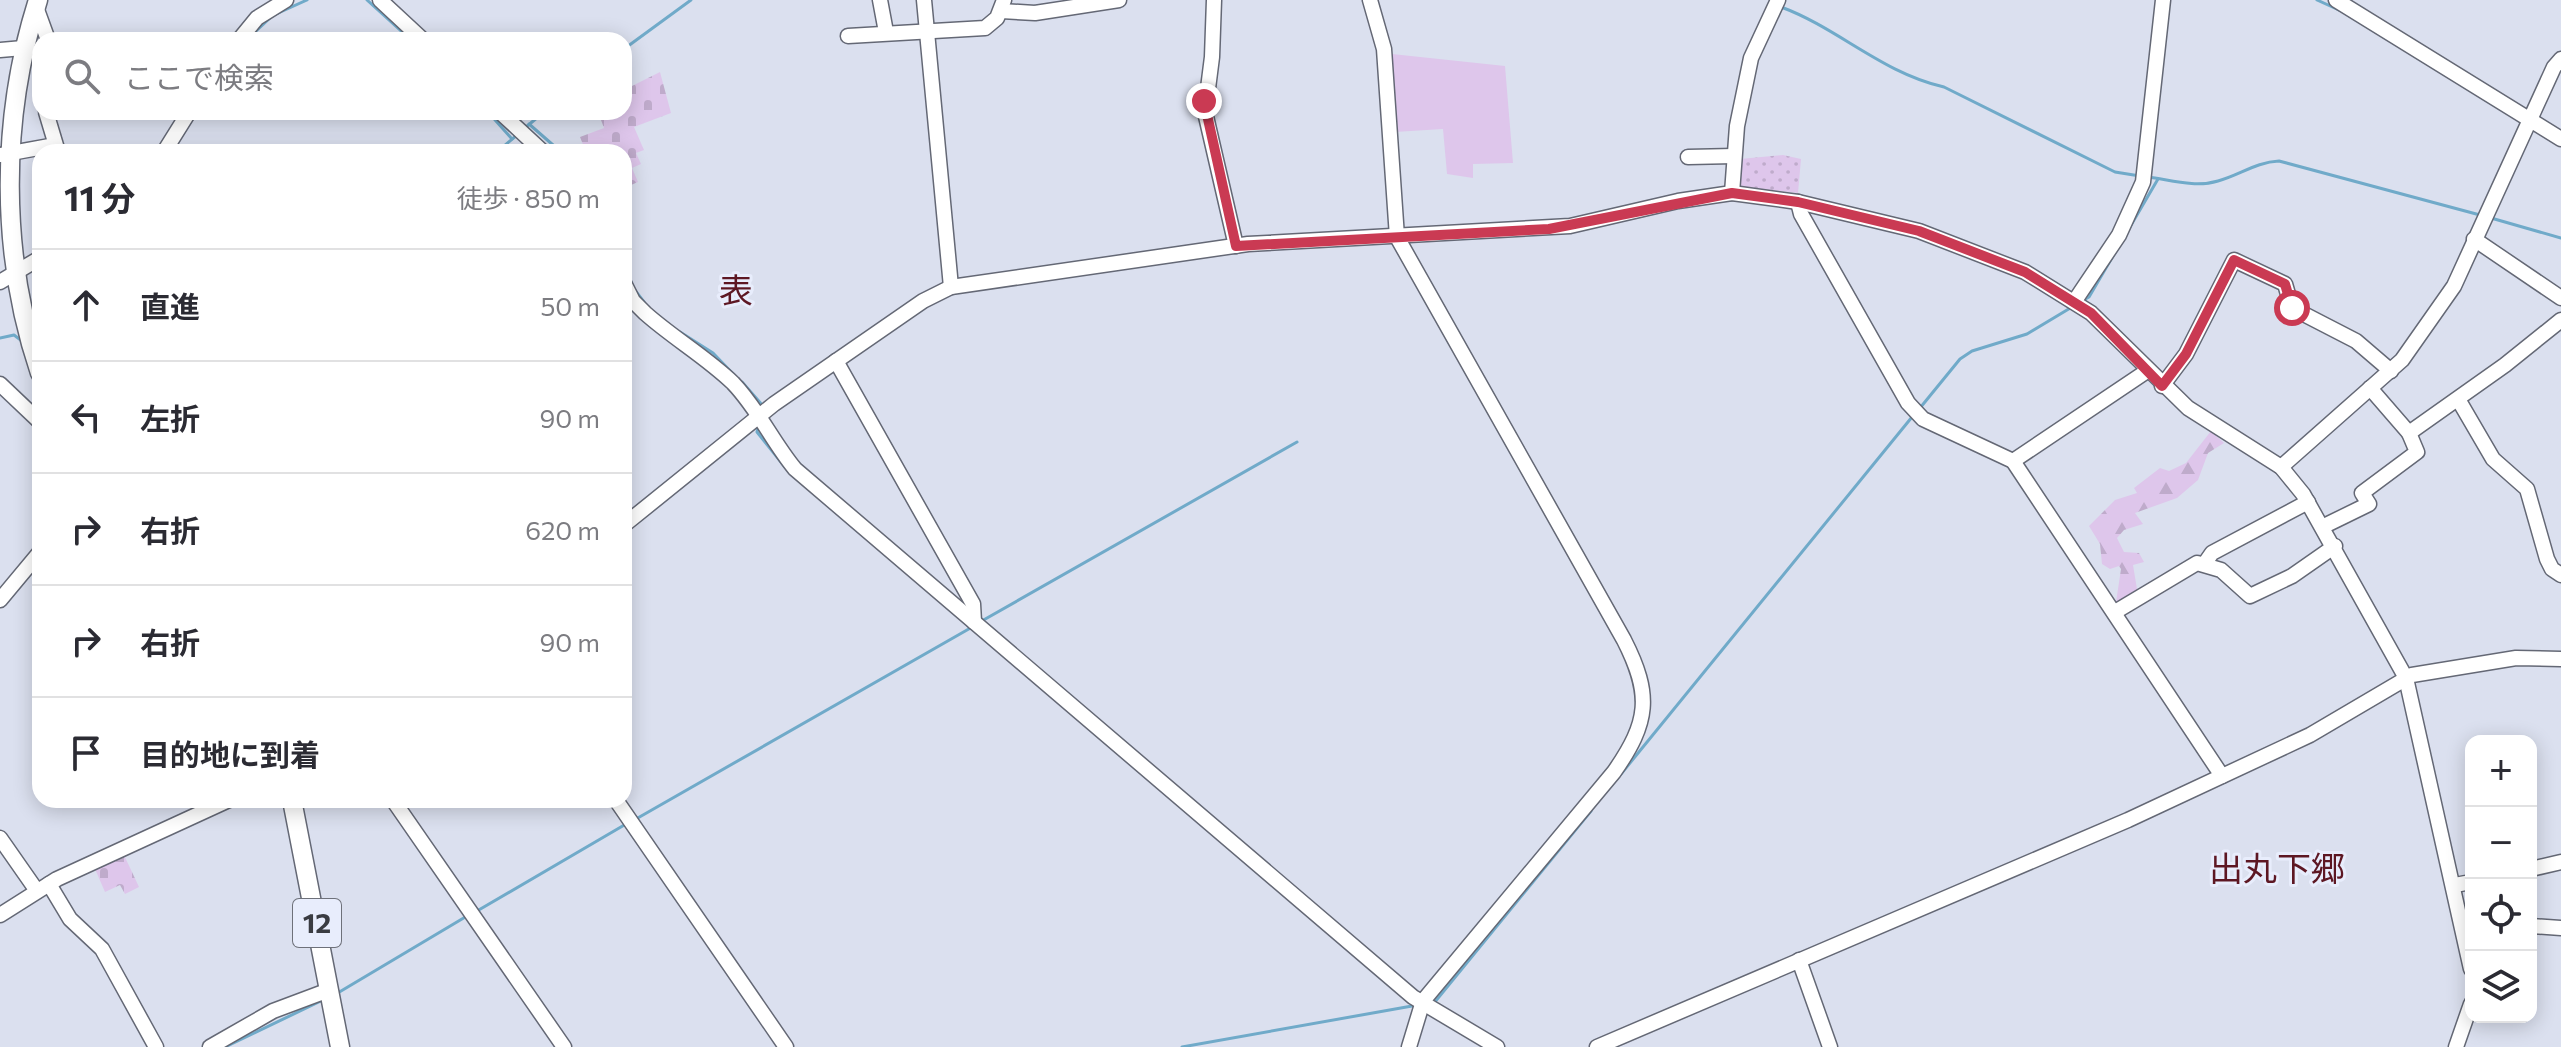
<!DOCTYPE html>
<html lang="ja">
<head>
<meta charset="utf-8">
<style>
  :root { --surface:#fff; --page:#f7f7f7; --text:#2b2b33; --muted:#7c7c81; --line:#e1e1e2 }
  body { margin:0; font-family:Commissioner,"Noto Sans JP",sans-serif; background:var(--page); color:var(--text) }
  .controls { position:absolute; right:24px; bottom:24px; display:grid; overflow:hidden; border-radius:16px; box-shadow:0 4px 20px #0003 }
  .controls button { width:72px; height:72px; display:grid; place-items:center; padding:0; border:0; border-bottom:2px solid var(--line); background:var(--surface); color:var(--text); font:40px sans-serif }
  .stop { position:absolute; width:24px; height:24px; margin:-18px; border:6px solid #ca3a53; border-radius:50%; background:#fff }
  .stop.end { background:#ca3a53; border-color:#fff; box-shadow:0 2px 8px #0008 }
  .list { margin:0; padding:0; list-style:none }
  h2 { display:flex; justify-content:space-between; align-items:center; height:104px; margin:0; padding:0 32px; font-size:34px }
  h2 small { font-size:26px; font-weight:400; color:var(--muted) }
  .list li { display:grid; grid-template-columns:52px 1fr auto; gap:24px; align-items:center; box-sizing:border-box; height:112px; padding:0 32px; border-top:2px solid var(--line) }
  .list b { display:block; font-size:30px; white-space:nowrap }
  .list em { font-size:26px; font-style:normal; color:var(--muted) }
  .icon { flex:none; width:44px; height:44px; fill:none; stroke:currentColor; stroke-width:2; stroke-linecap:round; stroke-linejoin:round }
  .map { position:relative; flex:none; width:2561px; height:1047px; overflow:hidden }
  .search { position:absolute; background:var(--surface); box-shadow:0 4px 20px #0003; left:32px; top:32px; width:600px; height:88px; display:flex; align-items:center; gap:20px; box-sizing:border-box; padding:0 28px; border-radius:24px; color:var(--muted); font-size:30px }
  .panel { position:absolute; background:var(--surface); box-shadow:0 4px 20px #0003; left:32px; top:144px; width:600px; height:664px; border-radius:24px }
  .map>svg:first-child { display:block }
</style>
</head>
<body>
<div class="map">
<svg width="2561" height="1047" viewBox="0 0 2561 1047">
  <defs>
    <pattern id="grass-dots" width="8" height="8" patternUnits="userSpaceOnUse" patternTransform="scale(2)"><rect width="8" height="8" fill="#dec6eb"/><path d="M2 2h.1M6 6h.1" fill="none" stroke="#bfabcb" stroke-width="1.8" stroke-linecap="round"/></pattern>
    <pattern id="forest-firs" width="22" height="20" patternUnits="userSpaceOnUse" patternTransform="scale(2)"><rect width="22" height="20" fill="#dec6eb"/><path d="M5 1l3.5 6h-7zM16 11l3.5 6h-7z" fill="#bfabcb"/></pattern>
    <pattern id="cemetery-stones" width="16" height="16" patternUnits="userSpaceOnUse" patternTransform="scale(2)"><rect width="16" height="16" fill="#dec6eb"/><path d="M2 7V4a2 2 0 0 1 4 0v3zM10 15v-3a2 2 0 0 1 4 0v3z" fill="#bfabcb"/></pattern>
  </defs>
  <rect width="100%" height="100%" fill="#dbe0ef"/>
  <!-- grass -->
  <polygon fill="url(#grass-dots)" points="1783,155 1801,159 1798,193 1735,186 1740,159"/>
  <!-- forest -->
  <polygon fill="url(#forest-firs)" points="2211,431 2224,443 2208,453 2198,480 2177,498 2135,513 2143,524 2124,530 2117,538 2124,552 2139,553 2144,562 2133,565 2138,595 2115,609 2121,569 2119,566 2110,569 2102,564 2100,544 2089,526 2115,500 2137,493 2134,488 2160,468 2169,471 2186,463"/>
  <!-- cemetery -->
  <g fill="url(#cemetery-stones)">
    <polygon points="660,72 671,113 634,127 644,150 636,153 641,164 632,168 638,182 624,188 624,152 586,152 580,137 604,128 598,112 624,112 624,90"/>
    <polygon points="124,855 139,887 125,894 120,885 105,892 95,869"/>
  </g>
  <!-- pitch -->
  <polygon fill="#dec6eb" points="1392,54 1505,66 1513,163 1473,164 1473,178 1447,174 1443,129 1395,132"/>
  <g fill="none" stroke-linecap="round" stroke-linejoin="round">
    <!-- stream -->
    <g stroke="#70aac9" stroke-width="3">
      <polyline points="367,0 411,40"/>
      <polyline points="2317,0 2339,10"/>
      <path d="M 1781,7 C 1838,28 1882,73 1944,87 L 2115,172 L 2140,176"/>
      <polyline points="276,14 307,0"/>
      <polyline points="255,32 270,18"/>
      <polyline points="624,49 691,0"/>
      <polyline points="488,112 512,139"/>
      <polyline points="529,124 561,152"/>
      <polyline points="526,127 544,112"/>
      <polyline points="497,152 517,135"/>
      <path d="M 2148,177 C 2171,180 2195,188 2218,181 C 2240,175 2256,162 2279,161 L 2480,215"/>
      <polyline points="2491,218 2561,238"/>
      <polyline points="624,267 631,282"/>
      <polyline points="634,289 644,302"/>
      <polyline points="2082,301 2089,297 2158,179"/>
      <polyline points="680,332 713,353 736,377"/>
      <polyline points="0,338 14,335 22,341"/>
      <polyline points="742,382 763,406"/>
      <polyline points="1920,408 1960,359 1972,351 2027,334 2072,307"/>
      <polyline points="759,425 757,432 785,467"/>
      <polyline points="980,622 1297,442"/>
      <polyline points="1621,774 1912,417"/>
      <polyline points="636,819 974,626"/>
      <polyline points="477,911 626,824"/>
      <polyline points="336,994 467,916"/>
      <polyline points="1434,1003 1591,811"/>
      <polyline points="225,1047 325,999"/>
      <polyline points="1182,1047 1412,1006"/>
    </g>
    <defs>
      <g id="minor">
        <polyline points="380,0 423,40"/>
        <polyline points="880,0 886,32"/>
        <polyline points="924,0 951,287"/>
        <polyline points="1214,0 1212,57 1205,112 1236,246"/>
        <path d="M 1370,0 L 1384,49 L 1397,237 L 1624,640 C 1652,695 1649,722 1614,772 L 1423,1001 L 1409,1047"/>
        <polyline points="2336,0 2561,139"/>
        <polyline points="36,7 48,40"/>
        <polyline points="1001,11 1035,13 1119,0"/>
        <polyline points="848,36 985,28 997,18 1004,0"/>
        <polyline points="239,40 257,18 286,0"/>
        <polyline points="0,50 23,48"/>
        <polyline points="46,112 58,152"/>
        <polyline points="500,112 543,152"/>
        <polyline points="164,152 189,112"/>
        <polyline points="0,155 55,145"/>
        <polyline points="1688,157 1734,156"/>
        <polyline points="1732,193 1737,126 1751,58 1778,0"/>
        <polyline points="1798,202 1801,214 1908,403 1923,419 2013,461 2222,776"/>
        <polyline points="2474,239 2561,298"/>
        <polyline points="0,282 40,258"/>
        <path d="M 624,283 L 633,301 L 645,313 C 673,338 706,357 733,383 C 758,409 772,441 795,469 L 1413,997 L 1497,1047"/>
        <polyline points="2074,302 2119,235 2143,182 2163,0"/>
        <polyline points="836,361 973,604 974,622"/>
        <polyline points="0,384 40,422"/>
        <polyline points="2162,386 2186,354 2234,260 2285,284 2292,308 2356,341 2391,371"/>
        <polyline points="2370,388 2409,433 2505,365 2561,320"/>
        <polyline points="2458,399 2493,459 2527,489 2547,559 2552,569 2561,575"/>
        <polyline points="2013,461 2147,371"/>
        <polyline points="2281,467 2402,360 2454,286 2554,67 2561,59"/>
        <polyline points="624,525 774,404 923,301 951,287 1248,244 1570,226 1678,201 1732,193 1798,202 1919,231 2025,272 2091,313 2188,408 2281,467 2303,494 2406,678 2471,969"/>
        <polyline points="2324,526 2369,504 2362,493 2417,452 2409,433"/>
        <polyline points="2205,563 2212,553 2308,502"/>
        <polyline points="0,600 40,552"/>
        <polyline points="2115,612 2197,563 2221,570 2250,596 2292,576 2335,546"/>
        <polyline points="393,800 564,1047"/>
        <polyline points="616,800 786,1047"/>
        <polyline points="0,838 37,891"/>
        <polyline points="2531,869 2561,862"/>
        <polyline points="49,884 70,919 102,949 156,1047"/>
        <polyline points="2455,885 2471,882"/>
        <polyline points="0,915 57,879 229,800"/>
        <polyline points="2531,926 2561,928"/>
        <polyline points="1799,960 1830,1047"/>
        <polyline points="210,1047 273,1011 329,990"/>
        <polyline points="1597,1047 2128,820 2310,735 2412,675 2516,658 2561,659"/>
        <polyline points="2456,1047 2471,1004"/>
      </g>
      <g id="major">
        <path d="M 38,0 C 0,119 0,255 40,373"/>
        <polyline points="292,800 340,1047"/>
      </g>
    </defs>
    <!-- minor casing -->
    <use href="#minor" stroke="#646875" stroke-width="17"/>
    <!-- major casing -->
    <use href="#major" stroke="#646875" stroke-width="21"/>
    <!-- minor -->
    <use href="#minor" stroke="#fff" stroke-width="14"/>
    <!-- major -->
    <use href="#major" stroke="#fff" stroke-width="18"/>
  </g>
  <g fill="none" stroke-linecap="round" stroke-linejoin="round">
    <!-- route -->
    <polyline stroke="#ca3a53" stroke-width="10" points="1204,101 1236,246 1549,229 1732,193 1798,202 1919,231 2025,272 2091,313 2162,386 2186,354 2234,260 2285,284 2292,308"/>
  </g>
  <g text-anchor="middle" stroke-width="6" stroke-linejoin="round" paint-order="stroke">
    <!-- shield labels -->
    <rect fill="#e8edfc" stroke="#6e717a" stroke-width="2" x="293" y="899" width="48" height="48" rx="6"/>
    <g font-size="28" font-weight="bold" fill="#3a3c42">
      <text x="317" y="933">12</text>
    </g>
    <!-- quarter labels -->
    <g font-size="34" fill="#5d1723" stroke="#e8edfc">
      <text x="736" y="303">表</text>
      <text x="2277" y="881">出丸下郷</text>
    </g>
  </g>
</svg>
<div class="controls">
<button>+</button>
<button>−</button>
<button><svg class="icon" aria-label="locate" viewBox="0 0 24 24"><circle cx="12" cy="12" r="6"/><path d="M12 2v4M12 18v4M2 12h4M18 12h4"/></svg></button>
<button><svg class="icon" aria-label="layers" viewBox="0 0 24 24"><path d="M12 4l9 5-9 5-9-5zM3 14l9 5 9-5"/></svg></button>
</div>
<div class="stop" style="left:2292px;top:308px"></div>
<div class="stop end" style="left:1204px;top:101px"></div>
<div class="search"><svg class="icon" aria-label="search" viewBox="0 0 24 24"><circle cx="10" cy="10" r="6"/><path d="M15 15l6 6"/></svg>ここで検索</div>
<section class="panel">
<h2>11 分<small>徒歩 · 850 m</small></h2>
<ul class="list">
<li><svg class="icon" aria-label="ahead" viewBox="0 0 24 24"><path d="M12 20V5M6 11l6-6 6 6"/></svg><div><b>直進</b></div><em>50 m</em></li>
<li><svg class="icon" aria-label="left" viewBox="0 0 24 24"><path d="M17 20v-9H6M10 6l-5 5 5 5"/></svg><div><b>左折</b></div><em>90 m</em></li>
<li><svg class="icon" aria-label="right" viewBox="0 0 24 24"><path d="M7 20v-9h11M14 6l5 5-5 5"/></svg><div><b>右折</b></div><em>620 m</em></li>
<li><svg class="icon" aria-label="right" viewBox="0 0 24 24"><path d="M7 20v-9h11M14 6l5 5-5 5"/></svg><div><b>右折</b></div><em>90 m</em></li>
<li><svg class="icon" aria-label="arrive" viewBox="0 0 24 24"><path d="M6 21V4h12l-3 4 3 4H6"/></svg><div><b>目的地に到着</b></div></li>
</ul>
</section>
</div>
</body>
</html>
